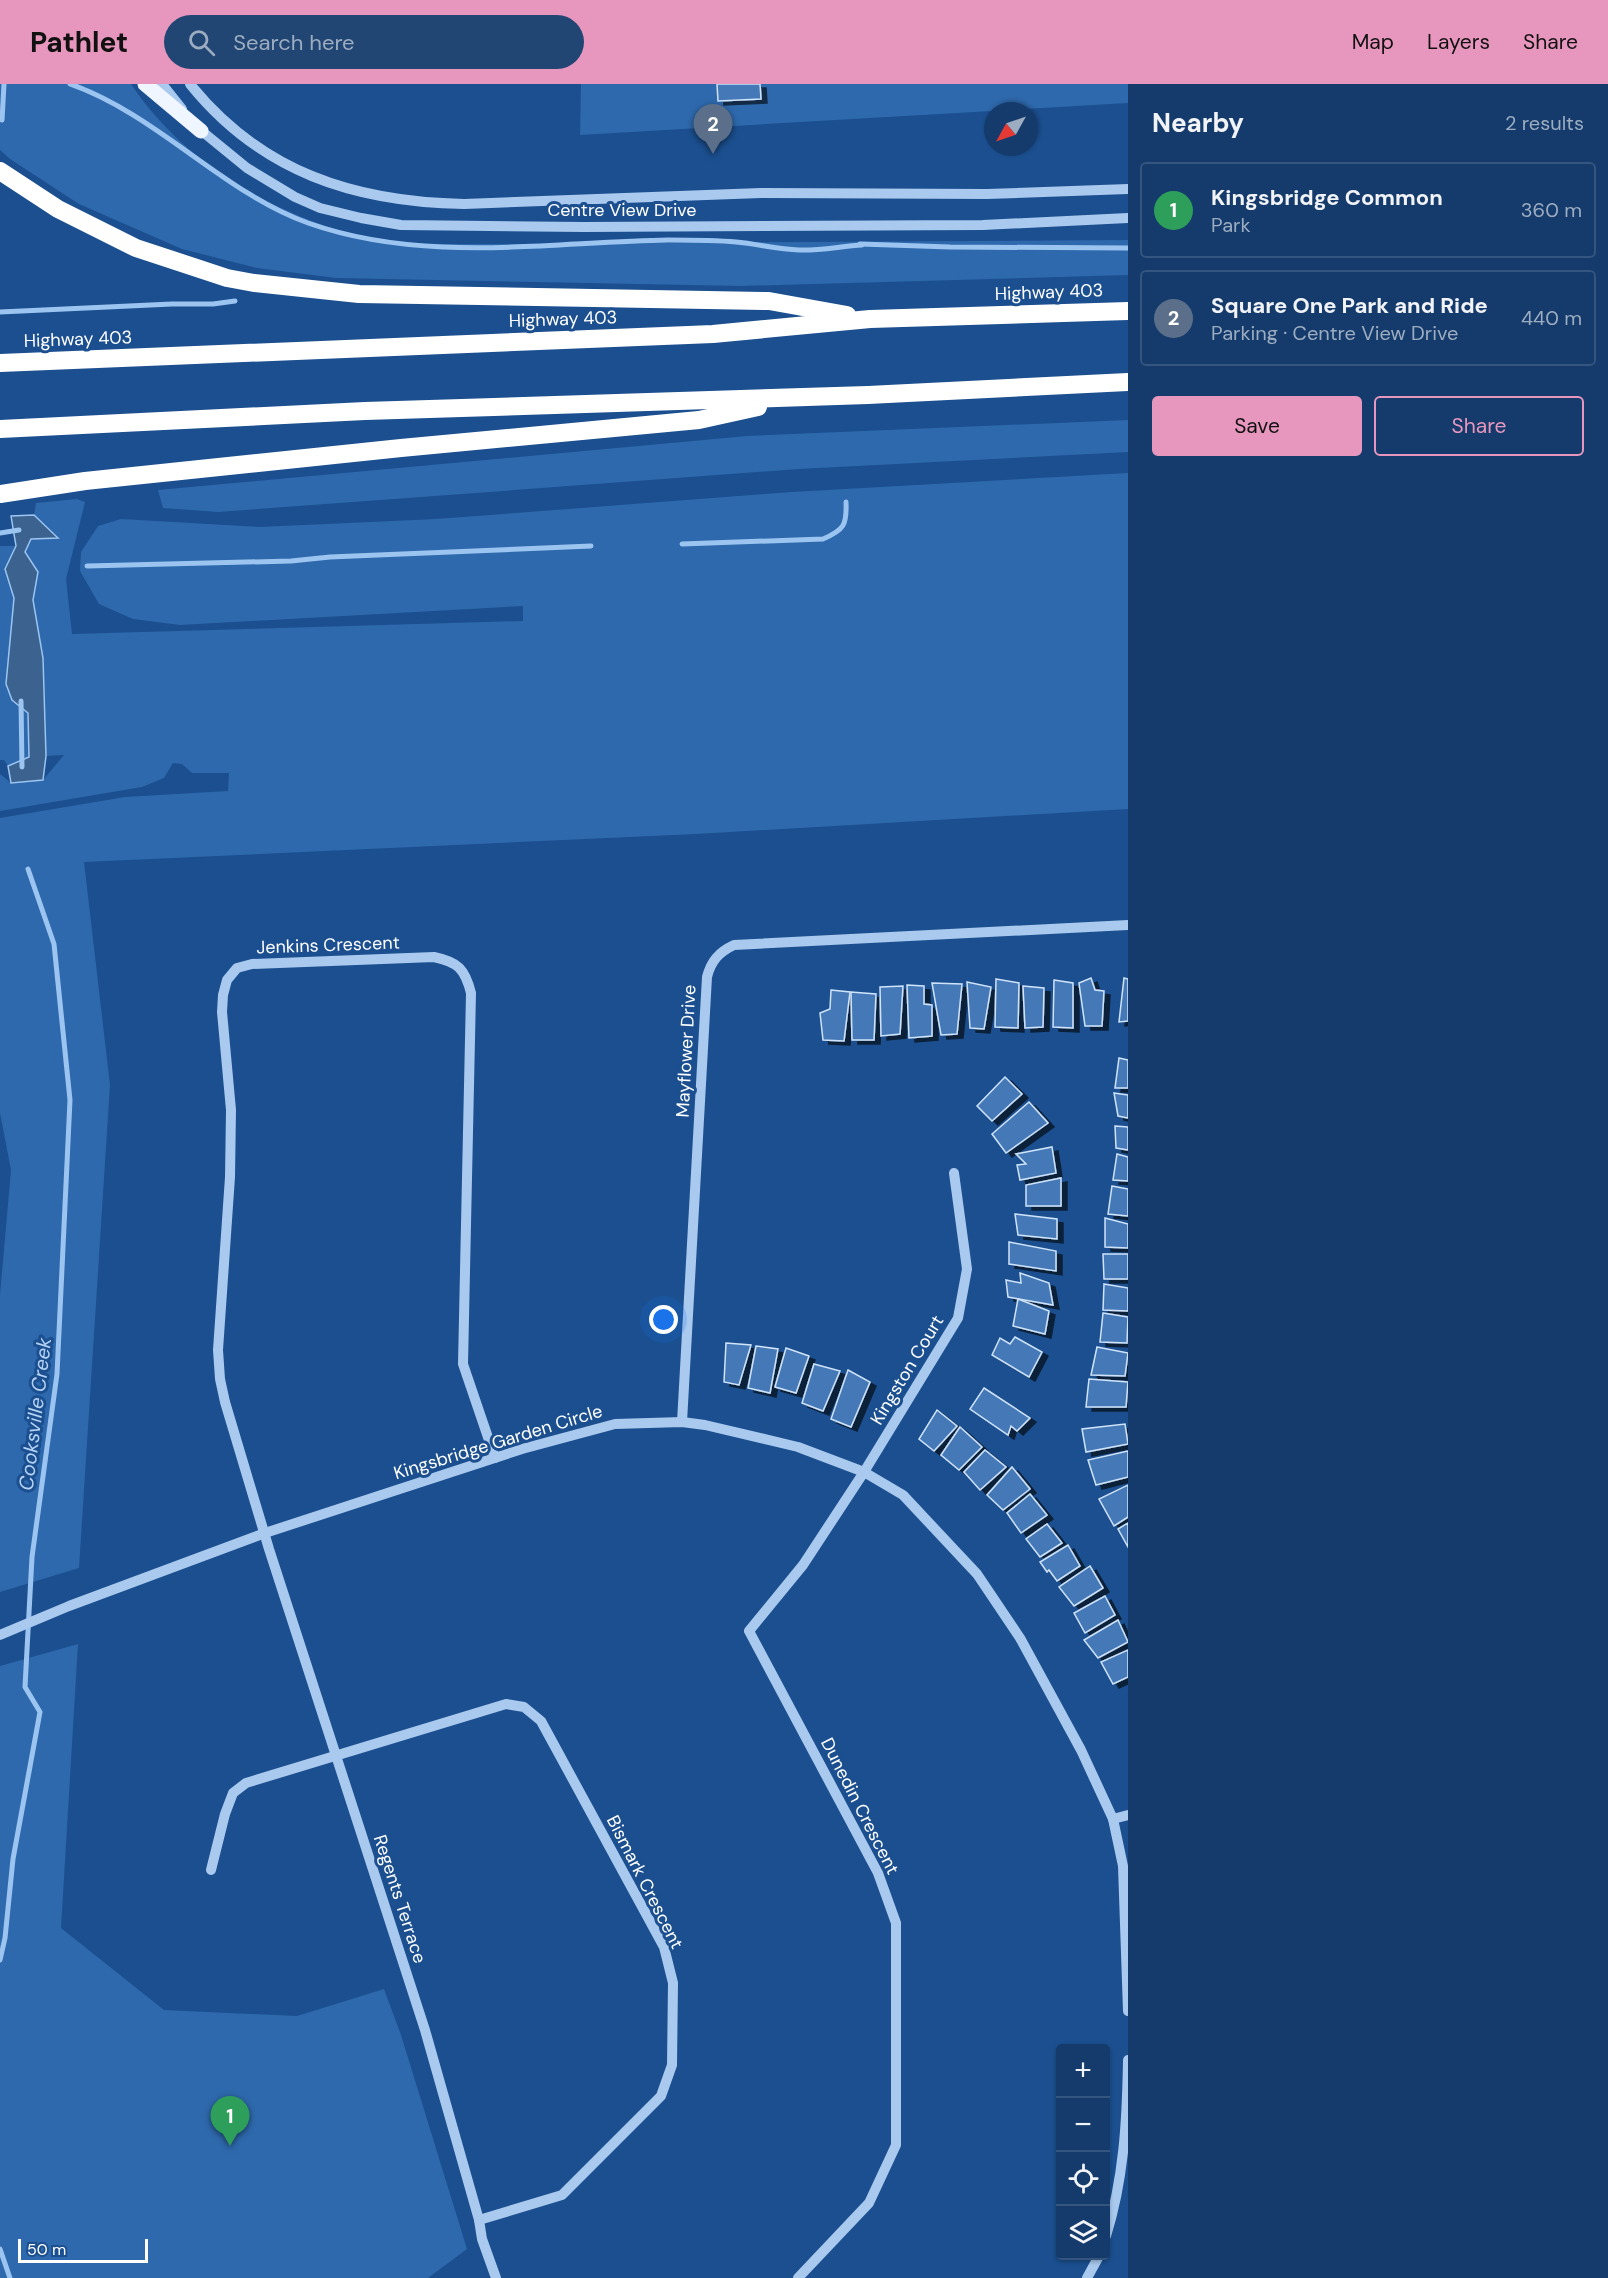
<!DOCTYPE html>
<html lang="en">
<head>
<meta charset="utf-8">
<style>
  :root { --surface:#143b6b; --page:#214673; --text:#f1f3f6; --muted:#9dadc1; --line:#33557e; --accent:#e797bd }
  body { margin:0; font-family:"DM Sans",sans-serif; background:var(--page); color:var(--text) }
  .controls { position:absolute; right:18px; bottom:18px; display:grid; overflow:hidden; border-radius:6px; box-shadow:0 2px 4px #0004 }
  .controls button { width:54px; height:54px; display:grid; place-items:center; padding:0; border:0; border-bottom:2px solid var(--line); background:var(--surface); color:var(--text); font:30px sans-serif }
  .compass { position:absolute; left:984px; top:18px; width:54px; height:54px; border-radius:50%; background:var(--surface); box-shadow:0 2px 4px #0004; rotate:230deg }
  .scale { position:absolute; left:18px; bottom:15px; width:130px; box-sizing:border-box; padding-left:6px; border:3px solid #fff; border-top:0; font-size:16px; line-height:21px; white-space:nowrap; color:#fff; -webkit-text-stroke:4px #1b4f8f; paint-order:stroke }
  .you { position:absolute; left:664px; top:1236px; width:21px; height:21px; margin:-15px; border:4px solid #fff; border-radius:50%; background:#1a73e8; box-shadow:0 0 0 9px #1a73e833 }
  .badge { display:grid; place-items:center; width:39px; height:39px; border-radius:50%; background:var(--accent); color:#fff; font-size:20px; font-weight:700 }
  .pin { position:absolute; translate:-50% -50px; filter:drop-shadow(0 2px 3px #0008) }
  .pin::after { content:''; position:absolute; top:32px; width:21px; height:18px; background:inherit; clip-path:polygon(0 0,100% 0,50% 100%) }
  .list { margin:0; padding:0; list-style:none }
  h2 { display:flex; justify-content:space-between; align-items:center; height:78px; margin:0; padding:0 24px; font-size:26px }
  h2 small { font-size:20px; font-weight:400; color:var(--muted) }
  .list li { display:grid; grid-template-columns:39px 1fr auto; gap:18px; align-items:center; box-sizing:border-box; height:96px; margin:0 12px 12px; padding:0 12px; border:2px solid var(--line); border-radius:6px }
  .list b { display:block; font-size:22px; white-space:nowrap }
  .list p { margin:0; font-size:20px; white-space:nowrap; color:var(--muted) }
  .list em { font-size:20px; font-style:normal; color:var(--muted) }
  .actions { display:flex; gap:12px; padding:18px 24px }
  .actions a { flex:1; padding:14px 0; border:2px solid var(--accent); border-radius:6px; text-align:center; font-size:21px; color:var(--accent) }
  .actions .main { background:var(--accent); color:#111 }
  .icon { flex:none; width:33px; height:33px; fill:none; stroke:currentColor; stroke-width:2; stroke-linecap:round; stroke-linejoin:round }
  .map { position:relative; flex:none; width:1128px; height:2194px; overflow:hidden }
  header { display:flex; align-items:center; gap:36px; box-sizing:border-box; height:84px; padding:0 30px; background:var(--accent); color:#111 }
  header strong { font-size:28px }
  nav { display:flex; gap:33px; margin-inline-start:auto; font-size:21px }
  .search { width:420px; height:54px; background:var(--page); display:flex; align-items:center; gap:15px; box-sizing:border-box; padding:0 21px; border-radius:33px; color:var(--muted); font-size:22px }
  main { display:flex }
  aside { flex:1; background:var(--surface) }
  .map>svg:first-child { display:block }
</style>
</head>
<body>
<header>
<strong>Pathlet</strong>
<div class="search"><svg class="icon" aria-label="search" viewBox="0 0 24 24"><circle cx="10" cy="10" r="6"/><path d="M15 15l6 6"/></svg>Search here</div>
<nav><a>Map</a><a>Layers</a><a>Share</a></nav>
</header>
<main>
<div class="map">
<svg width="1128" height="2194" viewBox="0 0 1128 2194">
  <defs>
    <filter id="shadow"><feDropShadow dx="6" dy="4" stdDeviation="0" flood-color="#0009"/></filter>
  </defs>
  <rect width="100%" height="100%" fill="#1b4f8f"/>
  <!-- green -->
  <g fill="#2e69ad">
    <path d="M 0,0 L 131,0 C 181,75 262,124 348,149 C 392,162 448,160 493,160 L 1128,156 L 1128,191 L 741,202 L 336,194 L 257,184 L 182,165 L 79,120 L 10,75 L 0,66 Z"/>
    <polygon points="581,0 1128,0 1128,19 580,51"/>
    <polygon points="1128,336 1128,368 799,385 218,428 163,424 158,406 747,352"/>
    <polygon points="1128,389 1128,725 696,750 84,778 110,1001 79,1484 0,1508 0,1211 11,1086 0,1029 0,734 125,713 228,707 229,689 192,689 182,680 173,679 164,694 142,703 0,727 0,690 11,699 43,696 64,671 46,672 43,574 33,516 38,488 25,468 31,455 58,453 34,431 36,419 77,415 85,418 66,495 72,550 523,537 523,522 180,541 133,535 99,520 80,487 81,468 98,442 121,435 259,443 436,435 792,408"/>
    <polygon points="0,462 16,462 5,485 14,514 12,616 28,629 29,673 8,682 4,676 0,676"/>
    <polygon points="78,1560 61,1844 164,1926 297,1932 384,1905 401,1951 467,2165 428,2194 0,2194 0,1582"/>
  </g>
  <!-- water -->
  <polygon fill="#3c6290" stroke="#9cc4f0" stroke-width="1.5" points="34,431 58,454 31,455 25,468 38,488 33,516 43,574 46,672 43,696 11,699 8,682 29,673 28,629 12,616 6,600 14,514 5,485 16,462 11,432"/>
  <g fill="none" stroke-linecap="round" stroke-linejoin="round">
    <!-- stream -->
    <g stroke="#9cc4f0" stroke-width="5">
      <path d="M 70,0 C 158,31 222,108 308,139 C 424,180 548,158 668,156 C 690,156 714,156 736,158 C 757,160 778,165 799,166 C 819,167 842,162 862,161"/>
      <polyline points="2,36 4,0"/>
      <polyline points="860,160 950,163 1128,164"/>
      <polyline points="0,228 172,220 213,220 235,217"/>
      <polyline points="0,449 19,446"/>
      <path d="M 682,460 L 823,455 C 844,446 847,441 846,418"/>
      <polyline points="87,482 291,477 330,473 591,462"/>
      <polyline points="21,617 22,683"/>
      <polyline points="0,1876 5,1854 13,1775 40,1628 25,1603 32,1473 57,1290 70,1016 54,860 28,785"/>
      <polyline points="0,2165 10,2194"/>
    </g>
  </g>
  <!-- building -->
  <g fill="#4478b7" stroke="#cfe3fa" stroke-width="1.5" filter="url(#shadow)">
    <polygon points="717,0 760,0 761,15 718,17"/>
    <polygon points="1091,894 1095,906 1104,907 1102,942 1085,942 1079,899"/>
    <polygon points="1124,894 1128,895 1128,937 1119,938"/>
    <polygon points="996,895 1019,899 1018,944 995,943"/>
    <polygon points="1054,896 1073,899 1073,944 1053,943"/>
    <polygon points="967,898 991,903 984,945 970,944"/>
    <polygon points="932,899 962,900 957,950 941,951"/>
    <polygon points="907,901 924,902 924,920 932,921 932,952 909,954"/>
    <polygon points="903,902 900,950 881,952 880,903"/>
    <polygon points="1023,902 1044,904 1043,943 1025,944"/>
    <polygon points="831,906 850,908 844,957 823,956 820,929 830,925"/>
    <polygon points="851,908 876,910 874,956 852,956"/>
    <polygon points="1119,974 1128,976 1128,1004 1115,1004"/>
    <polygon points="1005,993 1022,1010 992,1037 977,1022"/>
    <polygon points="1114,1009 1128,1011 1128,1034 1118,1032"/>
    <polygon points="1029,1018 1048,1039 1006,1069 992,1050"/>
    <polygon points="1115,1042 1128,1043 1128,1066 1116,1064"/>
    <polygon points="1052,1063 1056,1089 1020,1096 1017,1081 1026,1080 1016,1070"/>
    <polygon points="1117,1070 1128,1073 1128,1097 1113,1096"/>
    <polygon points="1061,1094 1061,1122 1026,1122 1026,1101"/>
    <polygon points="1112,1102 1128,1105 1128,1132 1108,1130"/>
    <polygon points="1015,1130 1057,1135 1057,1155 1018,1151"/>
    <polygon points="1105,1134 1128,1140 1128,1164 1105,1163"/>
    <polygon points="1009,1158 1056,1167 1056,1187 1009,1180"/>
    <polygon points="1103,1170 1128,1170 1128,1195 1104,1195"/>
    <polygon points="1020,1189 1049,1199 1053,1221 1008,1213 1006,1196 1021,1199"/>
    <polygon points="1104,1200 1128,1204 1128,1227 1103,1226"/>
    <polygon points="1018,1215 1049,1227 1045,1250 1013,1242"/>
    <polygon points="1103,1229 1128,1233 1127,1259 1100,1258"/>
    <polygon points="1015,1253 1042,1268 1029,1293 992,1271 1000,1254 1010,1260"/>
    <polygon points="726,1259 751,1261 739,1301 724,1298"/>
    <polygon points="756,1262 778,1265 770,1309 748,1304"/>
    <polygon points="1097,1263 1128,1269 1125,1292 1091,1291"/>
    <polygon points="786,1264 809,1272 796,1309 775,1303"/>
    <polygon points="814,1280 840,1287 823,1327 802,1319"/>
    <polygon points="848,1286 870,1298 851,1343 831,1335"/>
    <polygon points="1089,1295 1128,1298 1126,1323 1086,1323"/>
    <polygon points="984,1304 1030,1334 1017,1347 1011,1342 1008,1351 970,1325"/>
    <polygon points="937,1326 957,1342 934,1367 919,1355"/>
    <polygon points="1125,1340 1128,1360 1086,1368 1082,1345"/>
    <polygon points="960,1343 982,1363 959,1386 941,1371"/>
    <polygon points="985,1366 1006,1383 980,1406 964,1388"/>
    <polygon points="1128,1367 1128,1393 1096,1401 1088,1376"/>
    <polygon points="1012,1383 1030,1405 1003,1426 987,1411"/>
    <polygon points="1128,1401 1128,1433 1114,1442 1099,1415"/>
    <polygon points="1030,1410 1047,1431 1021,1449 1007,1429"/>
    <polygon points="1128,1439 1128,1463 1118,1445"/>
    <polygon points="1047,1440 1062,1459 1040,1473 1026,1455"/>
    <polygon points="1068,1461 1080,1482 1057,1497 1049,1486 1047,1488 1040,1478"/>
    <polygon points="1090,1482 1103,1504 1074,1522 1059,1503"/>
    <polygon points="1105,1512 1115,1531 1085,1549 1074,1529"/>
    <polygon points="1118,1536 1128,1558 1098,1574 1084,1556"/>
    <polygon points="1128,1566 1128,1593 1113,1600 1101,1578"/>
  </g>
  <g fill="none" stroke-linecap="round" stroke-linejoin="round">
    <!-- minor -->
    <g stroke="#a9c9ee" stroke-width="10">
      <polyline points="162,0 182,25"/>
      <path d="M 190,0 C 261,88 354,118 464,120 L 761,109 L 987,110 L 1128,105"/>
      <polyline points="198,44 247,84 295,113 320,124 361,134 401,141 584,143 983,141 1128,134"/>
      <path d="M 682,1338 L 707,893 C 711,877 719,868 734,861 L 1128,841"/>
      <path d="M 495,1374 L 463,1280 L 471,909 C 465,885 458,878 434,873 L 252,880 L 237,884 L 227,896 L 223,911 L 222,928 L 231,1026 L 230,1093 L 218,1266 L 220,1295 L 225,1318 L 269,1465 L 425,1946 L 479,2136 L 482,2155 L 496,2194"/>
      <polyline points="0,1551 69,1522 265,1449 522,1365 615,1340 682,1338 705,1341 798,1363 864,1388 903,1411 977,1490 1020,1554 1081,1666 1113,1735 1123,1782 1128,1927"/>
      <polyline points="1113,1735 1128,1731"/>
      <polyline points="211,1786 225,1730 233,1709 246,1699 506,1620 524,1623 541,1637 664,1863 673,1899 672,1981 661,2012 562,2111 479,2136"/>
      <path d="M 1106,2152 C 1124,2095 1127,2036 1128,1976"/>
      <polyline points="798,2194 869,2119 896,2061 896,1839 878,1789 749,1547 803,1481 864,1388 958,1234 967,1185 954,1089"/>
      <polyline points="1087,2194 1099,2172"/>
    </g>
    <!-- major -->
    <polyline stroke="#f0f6ff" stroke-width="15" points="145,0 201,47"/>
    <!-- highway -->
    <g stroke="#fff" stroke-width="18">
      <polyline points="0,87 58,125 136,164 227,194 254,199 359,210 769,217 847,231"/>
      <polyline points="0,279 713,250 870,235 1128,227"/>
      <polyline points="0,345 365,327 868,311 1128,298"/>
      <polyline points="0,410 85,397 401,364 699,336 758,323"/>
    </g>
  </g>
  <g text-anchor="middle" stroke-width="6" stroke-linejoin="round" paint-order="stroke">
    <!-- street labels -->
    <g font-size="18" fill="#fff" stroke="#1b4f8f">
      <text x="622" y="132">Centre View Drive</text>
      <text transform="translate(1049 208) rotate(-2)" y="6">Highway 403</text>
      <text transform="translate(563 235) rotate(-2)" y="6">Highway 403</text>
      <text transform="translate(78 255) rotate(-2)" y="6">Highway 403</text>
      <text transform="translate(328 861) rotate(-2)" y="6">Jenkins Crescent</text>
      <text transform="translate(686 967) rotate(-87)" y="6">Mayflower Drive</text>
      <text transform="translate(907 1286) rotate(-59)" y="6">Kingston Court</text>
      <text transform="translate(498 1358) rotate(-17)" y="6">Kingsbridge Garden Circle</text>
      <text transform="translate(860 1722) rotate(63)" y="6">Dunedin Crescent</text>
      <text transform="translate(645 1798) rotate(63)" y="6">Bismark Crescent</text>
      <text transform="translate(400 1815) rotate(72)" y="6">Regents Terrace</text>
    </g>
    <!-- water labels -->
    <g font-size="20" font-style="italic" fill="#b5d3f5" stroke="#1b4f8f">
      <text transform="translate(35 1330) rotate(-83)" y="7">Cooksville Creek</text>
    </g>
  </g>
</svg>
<div class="controls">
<button>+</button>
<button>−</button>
<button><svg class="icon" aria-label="locate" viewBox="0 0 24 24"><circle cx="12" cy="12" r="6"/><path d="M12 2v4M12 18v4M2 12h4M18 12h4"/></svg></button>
<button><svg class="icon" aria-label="layers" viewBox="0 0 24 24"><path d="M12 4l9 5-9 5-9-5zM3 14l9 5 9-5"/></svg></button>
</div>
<svg class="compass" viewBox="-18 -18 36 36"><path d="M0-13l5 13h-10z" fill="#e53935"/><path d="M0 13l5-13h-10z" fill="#9dadc1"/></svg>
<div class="scale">50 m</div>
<div class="you"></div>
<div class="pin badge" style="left:230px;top:2062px;background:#2e9e5b">1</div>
<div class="pin badge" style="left:713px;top:70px;background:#5c6f8a">2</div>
</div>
<aside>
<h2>Nearby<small>2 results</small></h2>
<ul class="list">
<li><span class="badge" style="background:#2e9e5b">1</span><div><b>Kingsbridge Common</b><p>Park</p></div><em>360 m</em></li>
<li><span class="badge" style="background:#5c6f8a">2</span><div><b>Square One Park and Ride</b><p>Parking · Centre View Drive</p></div><em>440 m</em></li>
</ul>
<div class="actions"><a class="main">Save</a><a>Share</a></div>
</aside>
</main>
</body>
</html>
